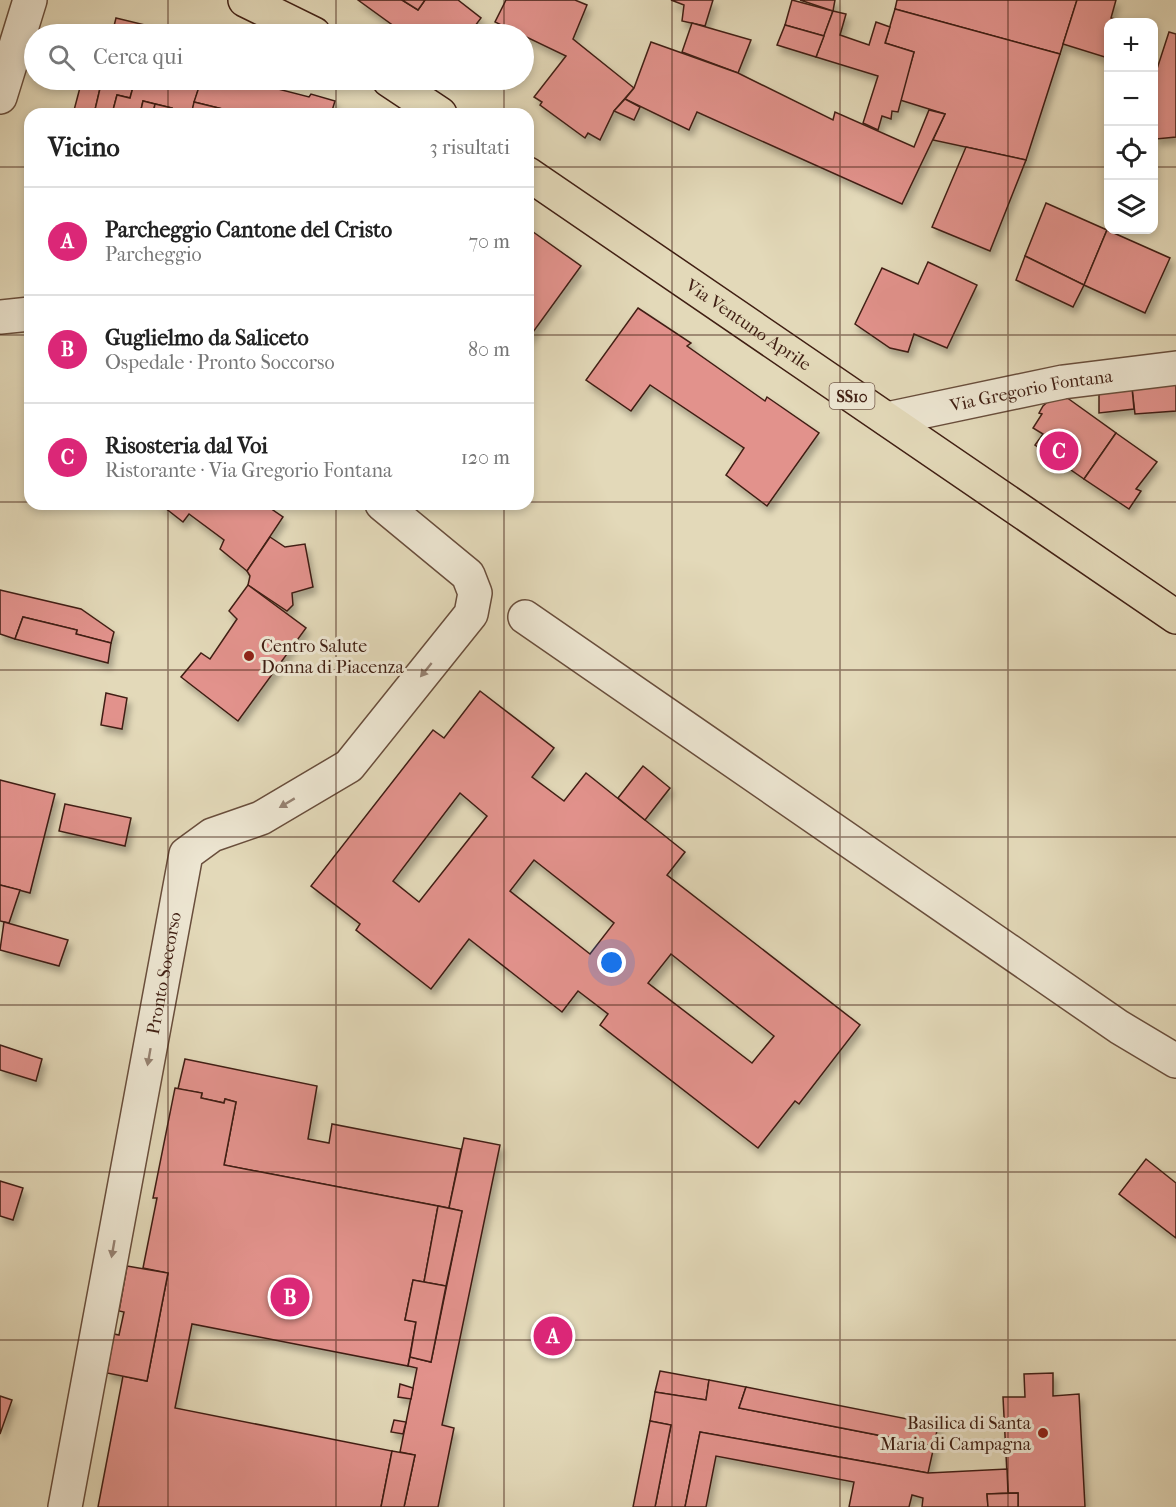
<!DOCTYPE html>
<html lang="it">
<head>
<meta charset="utf-8">
<style>
  :root { --surface:#fff; --page:#f2f2f2; --text:#222; --muted:#767676; --line:#e0e0e0; --accent:#db2777 }
  body { margin:0; font-family:"IM FELL French Canon",serif; background:var(--page); color:var(--text) }
  .controls { position:absolute; right:18px; top:18px; display:grid; overflow:hidden; border-radius:12px; box-shadow:0 3px 9px #0003 }
  .controls button { width:54px; height:54px; display:grid; place-items:center; padding:0; border:0; border-bottom:2px solid var(--line); background:var(--surface); color:var(--text); font:30px sans-serif }
  .you { position:absolute; left:612px; top:963px; width:21px; height:21px; margin:-15px; border:4px solid #fff; border-radius:50%; background:#1a73e8; box-shadow:0 0 0 9px #1a73e833 }
  .badge { display:grid; place-items:center; width:39px; height:39px; border-radius:50%; background:var(--accent); color:#fff; font-size:20px; font-weight:700 }
  .pin { position:absolute; translate:-50% -50%; border:3px solid #fff; box-shadow:0 2px 6px #0006 }
  .list { margin:0; padding:0; list-style:none }
  h2 { display:flex; justify-content:space-between; align-items:center; height:78px; margin:0; padding:0 24px; font-size:26px }
  h2 small { font-size:20px; font-weight:400; color:var(--muted) }
  .list li { display:grid; grid-template-columns:39px 1fr auto; gap:18px; align-items:center; box-sizing:border-box; height:108px; padding:0 24px; border-top:2px solid var(--line) }
  .list b { display:block; font-size:22px; white-space:nowrap }
  .list p { margin:0; font-size:20px; white-space:nowrap; color:var(--muted) }
  .list em { font-size:20px; font-style:normal; color:var(--muted) }
  .icon { flex:none; width:33px; height:33px; fill:none; stroke:currentColor; stroke-width:2; stroke-linecap:round; stroke-linejoin:round }
  .map { position:relative; flex:none; width:1176px; height:1507px; overflow:hidden }
  .search { position:absolute; background:var(--surface); box-shadow:0 3px 9px #0003; left:24px; top:24px; width:510px; height:66px; display:flex; align-items:center; gap:15px; box-sizing:border-box; padding:0 21px; border-radius:33px; color:var(--muted); font-size:22px }
  .panel { position:absolute; background:var(--surface); box-shadow:0 3px 9px #0003; left:24px; top:108px; width:510px; height:402px; border-radius:18px }
  .map>svg:first-child { display:block }
</style>
</head>
<body>
<div class="map">
<svg width="1176" height="1507" viewBox="0 0 1176 1507">
  <defs>
    <filter id="shadow"><feDropShadow dx="3.5" dy="6" stdDeviation="3" flood-color="#0004"/></filter>
  </defs>
  <rect width="100%" height="100%" fill="#e3d9b9"/>
  <filter id="stains"><feTurbulence type="fractalNoise" baseFrequency=".00333" numOctaves="4"/><feColorMatrix values="0 0 0 0 .2 0 0 0 0 .09 0 0 0 0 .02 0 0 0 .5 -.17"/></filter>
  <radialGradient id="worn" r=".72"><stop offset=".6" stop-color="#630" stop-opacity="0"/><stop offset="1" stop-color="#630" stop-opacity=".3"/></radialGradient>
  <!-- building -->
  <g fill="#e2928c" stroke="#401f13" stroke-width="1.5" fill-rule="evenodd" filter="url(#shadow)">
    <polygon points="358,0 402,0 418,10 425,0 458,0 481,18 469,34 405,34"/>
    <polygon points="402,0 425,0 418,10"/>
    <polygon points="506,0 575,0 587,5 573,39 634,88 614,111 600,140 588,133 585,138 540,105 542,102 534,97 566,56 495,22"/>
    <polygon points="671,0 713,0 705,26 682,21 684,5"/>
    <polygon points="792,0 833,11 824,36 785,25"/>
    <polygon points="800,0 835,0 833,11"/>
    <polygon points="897,0 1077,0 1060,54 895,9"/>
    <polygon points="1077,0 1116,0 1111,18 1130,22 1108,22 1108,58 1063,44"/>
    <polygon points="895,9 1060,54 1026,160 933,140 945,114 900,100 914,52 885,43"/>
    <polygon points="833,11 846,14 840,35 869,45 876,22 890,27 885,43 914,52 898,112 892,111 891,119 882,116 878,130 863,123 878,76 816,57"/>
    <polygon points="116,18 170,31 170,34 112,34"/>
    <polygon points="692,23 751,40 738,73 682,52"/>
    <polygon points="785,25 824,36 816,57 777,45"/>
    <polygon points="1169,32 1176,34 1176,137 1156,139 1154,78"/>
    <polygon points="651,42 738,73 833,120 835,112 914,147 929,110 945,114 902,204 697,112 689,130 625,99 634,88"/>
    <polygon points="82,80 102,80 94,114 73,114"/>
    <polygon points="102,80 135,80 130,98 117,95 112,114 94,114"/>
    <polygon points="135,80 171,80 199,87 192,111 189,110 188,114 170,114 172,108 143,101 140,114 112,114 117,95 130,98"/>
    <polygon points="171,80 243,80 309,97 311,94 335,101 331,114 243,114 194,102 199,87"/>
    <polygon points="625,99 640,107 634,120 614,111"/>
    <polygon points="143,101 155,104 153,114 140,114"/>
    <polygon points="194,102 243,114 188,114 189,110 192,111"/>
    <polygon points="155,104 172,108 170,114 153,114"/>
    <polygon points="966,147 1026,160 990,251 932,227"/>
    <polygon points="1046,203 1107,230 1084,285 1025,256"/>
    <polygon points="529,229 581,266 528,339 528,230"/>
    <polygon points="1107,230 1170,258 1145,313 1084,285"/>
    <polygon points="1025,256 1084,285 1073,307 1016,280"/>
    <polygon points="928,262 977,285 947,348 914,334 908,352 890,348 855,324 882,268 918,284"/>
    <polygon points="638,308 691,343 687,346 765,401 767,397 819,433 767,506 726,475 744,448 650,385 631,411 586,380"/>
    <polygon points="1176,382 1176,411 1135,414 1132,388"/>
    <polygon points="1132,388 1134,409 1099,413 1099,393"/>
    <polygon points="1066,397 1116,433 1084,479 1035,445 1043,434 1033,428 1042,414 1039,413 1043,406 1052,398"/>
    <polygon points="1116,433 1157,462 1136,489 1141,491 1129,509 1084,479"/>
    <polygon points="160,504 264,504 283,517 247,571 220,549 224,540 189,514 183,522"/>
    <polygon points="270,537 285,547 305,544 313,587 292,593 293,605 287,611 248,585 250,576 247,571"/>
    <polygon points="248,585 306,628 238,721 181,677 201,653 210,659 237,619 229,611"/>
    <polygon points="0,590 81,609 114,632 111,643 76,634 77,630 23,617 15,639 0,634"/>
    <polygon points="23,617 77,630 76,634 111,643 108,663 15,639"/>
    <path d="M 480,691 L 554,748 L 532,777 L 564,801 L 586,773 L 685,852 L 667,875 L 860,1025 L 799,1104 L 795,1101 L 758,1148 L 600,1025 L 608,1014 L 578,991 L 562,1012 L 469,939 L 431,989 L 356,930 L 360,924 L 311,886 L 433,730 L 444,738 ZM 460,793 L 487,816 L 419,902 L 393,881 ZM 534,860 L 614,923 L 590,954 L 510,891 ZM 671,954 L 774,1036 L 752,1063 L 648,983 Z"/>
    <polygon points="106,693 127,698 122,729 101,725"/>
    <polygon points="643,766 670,788 645,820 618,798"/>
    <polygon points="0,780 55,794 30,893 0,885"/>
    <polygon points="65,804 131,818 125,846 59,831"/>
    <polygon points="0,885 20,890 9,923 0,921"/>
    <polygon points="4,922 68,940 59,966 0,950"/>
    <polygon points="0,1045 42,1059 36,1081 0,1070"/>
    <polygon points="185,1059 317,1086 308,1139 329,1143 332,1124 461,1149 449,1208 224,1165 236,1102 225,1099 224,1103 201,1098 202,1093 178,1089"/>
    <polygon points="175,1088 202,1093 201,1098 224,1103 225,1099 236,1102 224,1165 438,1206 424,1282 413,1280 405,1320 416,1322 408,1366 192,1324 175,1408 392,1451 381,1507 98,1507 123,1376 147,1381 168,1273 143,1268 157,1198 153,1198"/>
    <polygon points="464,1138 500,1145 442,1425 454,1428 438,1507 404,1507 415,1455 400,1452 417,1368 408,1366 410,1357 431,1362 462,1211 449,1208"/>
    <polygon points="1146,1159 1176,1183 1176,1238 1119,1194"/>
    <polygon points="0,1181 23,1188 13,1220 0,1216"/>
    <polygon points="438,1206 462,1211 446,1286 424,1282"/>
    <polygon points="127,1266 168,1273 147,1381 107,1373 114,1334 119,1335 124,1312 119,1311"/>
    <polygon points="413,1280 446,1286 431,1362 410,1357 416,1322 405,1320"/>
    <polygon points="660,1371 709,1380 706,1400 655,1392"/>
    <polygon points="1053,1373 1053,1396 1079,1394 1085,1507 1018,1507 1018,1493 1008,1493 1003,1397 1025,1397 1024,1374"/>
    <polygon points="709,1380 746,1387 739,1408 934,1446 928,1473 700,1432 685,1507 655,1507 671,1425 650,1421 655,1392 706,1400"/>
    <polygon points="400,1384 413,1388 411,1399 398,1397"/>
    <polygon points="746,1387 938,1425 934,1446 739,1408"/>
    <polygon points="0,1396 12,1400 0,1434"/>
    <polygon points="394,1420 406,1422 403,1434 391,1432"/>
    <polygon points="650,1421 671,1425 655,1507 633,1507"/>
    <polygon points="700,1432 928,1473 1007,1469 1008,1493 987,1494 988,1507 922,1507 923,1498 912,1495 909,1507 849,1507 854,1482 716,1456 706,1507 685,1507"/>
    <polygon points="392,1451 415,1455 404,1507 381,1507"/>
    <polygon points="1018,1493 1018,1507 988,1507 987,1494"/>
  </g>
  <g fill="none" stroke-linecap="round" stroke-linejoin="round">
    <defs>
      <g id="minor">
        <polyline points="0,97 30,0"/>
        <polyline points="0,317 30,314"/>
        <path id="s1" d="M 887,419 L 1063,382 L 1176,368"/>
        <polyline points="525,617 1119,1027 1176,1061"/>
        <path id="s2" d="M 65,1507 L 186,854 L 212,835 L 261,818 L 349,766 L 471,614 L 475,593 L 468,575 L 382,504"/>
      </g>
      <g id="major">
        <polyline points="245,0 314,34"/>
        <polyline points="389,80 440,114"/>
        <path id="s3" d="M 528,174 L 1176,617"/>
      </g>
    </defs>
    <!-- minor casing -->
    <use href="#minor" stroke="#694e3c" stroke-width="36"/>
    <!-- major casing -->
    <use href="#major" stroke="#401f13" stroke-width="36"/>
    <!-- minor -->
    <use href="#minor" stroke="#ede6d2" stroke-width="33"/>
    <!-- major -->
    <use href="#major" stroke="#e3d9b9" stroke-width="33"/>
  </g>
  <!-- one-way arrows -->
  <defs><path id="oneway-solid" d="M-6-.8H1V-3.2L6.5 0L1 3.2V.8H-6Z" transform="scale(1.5)"/></defs>
  <g fill="#968272">
    <use href="#oneway-solid" transform="translate(426 670) rotate(129)"/>
    <use href="#oneway-solid" transform="translate(287 803) rotate(149)"/>
    <use href="#oneway-solid" transform="translate(149 1057) rotate(100)"/>
    <use href="#oneway-solid" transform="translate(113 1249) rotate(100)"/>
  </g>
  <!-- grid -->
  <path fill="none" stroke="#401f13" stroke-width="1.5" stroke-opacity="0.55" d="M 168,0 L 168,34M 336,0 L 336,34M 504,0 L 504,34M 672,0 L 672,1507M 840,0 L 840,1507M 1008,0 L 1008,1507M 168,80 L 168,114M 336,80 L 336,114M 504,80 L 504,114M 0,167 L 30,167M 528,167 L 1108,167M 1154,167 L 1176,167M 0,335 L 30,335M 528,335 L 1176,335M 0,502 L 30,502M 528,502 L 1176,502M 168,504 L 168,1507M 336,504 L 336,1507M 504,504 L 504,1507M 0,670 L 1176,670M 0,837 L 1176,837M 0,1005 L 1176,1005M 0,1172 L 1176,1172M 0,1340 L 1176,1340"/>
  <!-- markers -->
  <g fill="#8f2418" stroke="#ede6d2" stroke-width="2">
    <circle cx="249" cy="656" r="6"/>
    <circle cx="1043" cy="1433" r="6"/>
  </g>
  <g text-anchor="middle" stroke-width="6" stroke-linejoin="round" paint-order="stroke">
    <!-- shield labels -->
    <rect fill="#ede6d2" stroke="#745b4c" stroke-width="1.5" x="829.5" y="383" width="45" height="26" rx="4.5"/>
    <g font-size="16" font-weight="bold" fill="#401f13">
      <text x="852" y="402">SS10</text>
    </g>
    <!-- street labels -->
    <g font-size="18" fill="#401f13" stroke="#ede6d2">
      <text dy="6" stroke="none"><textPath href="#s3" startOffset="267">Via Ventuno Aprile</textPath></text>
      <text dy="6" stroke="none"><textPath href="#s1" startOffset="147">Via Gregorio Fontana</textPath></text>
      <text dy="6" stroke="none"><textPath href="#s2" startOffset="543">Pronto Soccorso</textPath></text>
    </g>
    <!-- poi labels -->
    <g font-size="18" fill="#401f13" stroke="#ede6d2" text-anchor="start">
      <text x="261" y="652">Centro Salute<tspan x="261" dy="21">Donna di Piacenza</tspan></text>
      <text x="1031" y="1429" text-anchor="end">Basilica di Santa<tspan x="1031" dy="21">Maria di Campagna</tspan></text>
    </g>
  </g>
  <rect width="100%" height="100%" filter="url(#stains)"/>
  <rect width="100%" height="100%" fill="url(#worn)"/>
</svg>
<div class="controls">
<button>+</button>
<button>−</button>
<button><svg class="icon" aria-label="locate" viewBox="0 0 24 24"><circle cx="12" cy="12" r="6"/><path d="M12 2v4M12 18v4M2 12h4M18 12h4"/></svg></button>
<button><svg class="icon" aria-label="layers" viewBox="0 0 24 24"><path d="M12 4l9 5-9 5-9-5zM3 14l9 5 9-5"/></svg></button>
</div>
<div class="you"></div>
<div class="pin badge" style="left:553px;top:1336px">A</div>
<div class="pin badge" style="left:290px;top:1297px">B</div>
<div class="pin badge" style="left:1059px;top:451px">C</div>
<div class="search"><svg class="icon" aria-label="search" viewBox="0 0 24 24"><circle cx="10" cy="10" r="6"/><path d="M15 15l6 6"/></svg>Cerca qui</div>
<section class="panel">
<h2>Vicino<small>3 risultati</small></h2>
<ul class="list">
<li><span class="badge">A</span><div><b>Parcheggio Cantone del Cristo</b><p>Parcheggio</p></div><em>70 m</em></li>
<li><span class="badge">B</span><div><b>Guglielmo da Saliceto</b><p>Ospedale · Pronto Soccorso</p></div><em>80 m</em></li>
<li><span class="badge">C</span><div><b>Risosteria dal Voi</b><p>Ristorante · Via Gregorio Fontana</p></div><em>120 m</em></li>
</ul>
</section>
</div>
</body>
</html>
